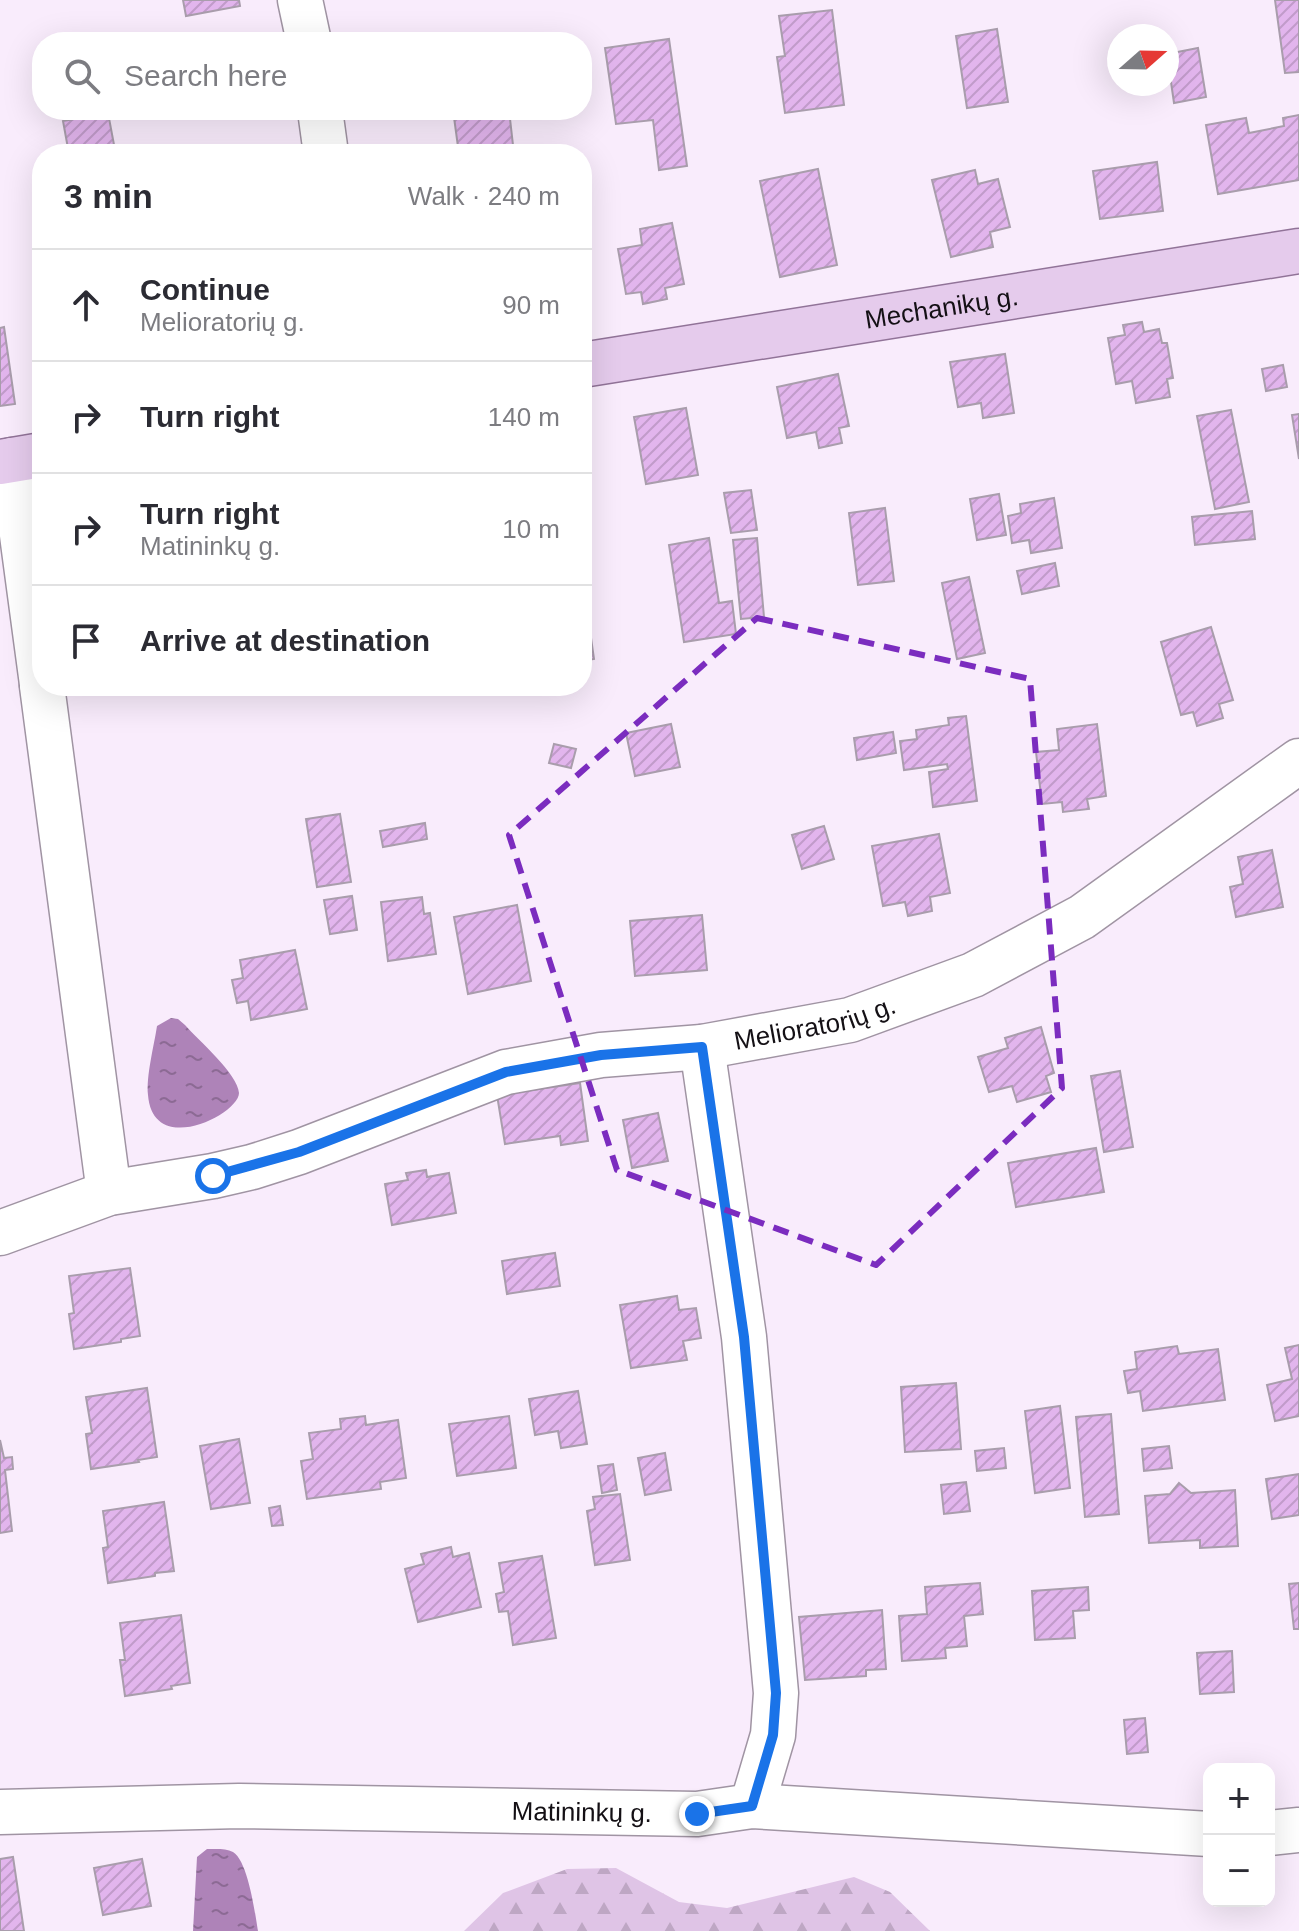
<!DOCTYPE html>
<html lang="en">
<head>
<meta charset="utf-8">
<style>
  :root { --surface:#fff; --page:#f7f7f7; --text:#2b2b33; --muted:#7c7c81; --line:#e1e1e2 }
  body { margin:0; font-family:Arial,sans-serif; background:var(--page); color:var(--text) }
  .controls { position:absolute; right:24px; bottom:24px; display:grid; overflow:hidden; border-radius:16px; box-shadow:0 8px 32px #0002 }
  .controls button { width:72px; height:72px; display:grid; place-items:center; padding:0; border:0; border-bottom:2px solid var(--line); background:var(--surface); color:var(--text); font:40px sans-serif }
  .compass { position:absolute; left:1107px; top:24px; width:72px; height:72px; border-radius:50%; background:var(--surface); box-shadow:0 8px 32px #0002; rotate:70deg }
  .stop { position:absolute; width:24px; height:24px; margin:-18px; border:6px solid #1a73e8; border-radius:50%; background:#fff }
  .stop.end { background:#1a73e8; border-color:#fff; box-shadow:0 2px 8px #0008 }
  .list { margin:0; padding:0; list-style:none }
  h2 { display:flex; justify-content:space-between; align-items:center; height:104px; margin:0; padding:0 32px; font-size:34px }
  h2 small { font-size:26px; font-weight:400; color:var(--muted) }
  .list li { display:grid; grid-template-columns:52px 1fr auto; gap:24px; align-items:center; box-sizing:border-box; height:112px; padding:0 32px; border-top:2px solid var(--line) }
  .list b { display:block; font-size:30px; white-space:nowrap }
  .list p { margin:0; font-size:26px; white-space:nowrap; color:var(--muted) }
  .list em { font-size:26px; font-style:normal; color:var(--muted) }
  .icon { flex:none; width:44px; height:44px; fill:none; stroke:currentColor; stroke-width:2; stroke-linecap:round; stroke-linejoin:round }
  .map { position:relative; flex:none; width:1299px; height:1931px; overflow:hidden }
  .search { position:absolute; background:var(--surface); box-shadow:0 8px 32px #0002; left:32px; top:32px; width:560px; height:88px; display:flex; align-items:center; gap:20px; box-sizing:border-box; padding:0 28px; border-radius:32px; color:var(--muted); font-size:30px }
  .panel { position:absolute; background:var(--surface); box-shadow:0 8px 32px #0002; left:32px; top:144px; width:560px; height:552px; border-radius:32px }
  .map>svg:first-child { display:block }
</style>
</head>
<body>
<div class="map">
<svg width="1299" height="1931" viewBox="0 0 1299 1931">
  <defs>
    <pattern id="forest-firs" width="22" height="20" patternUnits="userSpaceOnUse" patternTransform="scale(2)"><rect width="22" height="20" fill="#dfc4e6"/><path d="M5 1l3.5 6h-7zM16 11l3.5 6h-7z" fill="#bea7c4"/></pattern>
    <pattern id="water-ripples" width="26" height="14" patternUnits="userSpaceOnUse" patternTransform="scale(2)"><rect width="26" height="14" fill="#ae83b8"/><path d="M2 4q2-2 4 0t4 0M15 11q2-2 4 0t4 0" fill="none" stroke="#8c6a94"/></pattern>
    <pattern id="building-hatch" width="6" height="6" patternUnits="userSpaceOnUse" patternTransform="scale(2)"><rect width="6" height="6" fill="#e2b5ed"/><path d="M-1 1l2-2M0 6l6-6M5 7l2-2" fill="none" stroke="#c19bca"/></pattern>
  </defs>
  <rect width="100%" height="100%" fill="#f9ecfc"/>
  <!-- forest -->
  <polygon fill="url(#forest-firs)" points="616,1868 679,1902 727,1908 854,1877 890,1892 930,1931 464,1931 503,1893 567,1869"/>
  <!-- water -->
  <g fill="url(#water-ripples)">
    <path d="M 171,1018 L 178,1019 L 185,1025 C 198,1040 238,1074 239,1093 C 239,1114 153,1158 148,1095 C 146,1076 154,1046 157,1026 Z"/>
    <path d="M 207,1849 C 215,1849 226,1848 233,1852 C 248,1861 255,1913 258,1931 L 193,1931 L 197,1857 Z"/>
  </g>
  <!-- building -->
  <g fill="url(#building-hatch)" stroke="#a99dac" stroke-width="2">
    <polygon points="183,0 239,0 240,6 186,16"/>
    <polygon points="1275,0 1299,0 1299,72 1285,73"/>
    <polygon points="832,10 844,105 785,113 777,57 785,56 779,16"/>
    <polygon points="997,29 1008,102 967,108 956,36"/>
    <polygon points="669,39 687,166 659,170 653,120 616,124 605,48"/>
    <polygon points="1198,48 1206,97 1174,103 1167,54"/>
    <polygon points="453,110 509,110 514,154 459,154"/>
    <polygon points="108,113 115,150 95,154 69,154 63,121"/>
    <polygon points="1299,115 1299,180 1218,194 1206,125 1246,118 1249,133 1284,126 1283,118"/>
    <polygon points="1157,162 1163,211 1100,219 1093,171"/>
    <polygon points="818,169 837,265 780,277 760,181"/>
    <polygon points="975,170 978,184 998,179 1010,227 990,232 993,247 951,257 932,180"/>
    <polygon points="672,223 684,284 665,288 667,299 643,304 641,292 626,294 618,249 642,245 640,229"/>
    <polygon points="1142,322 1144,332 1159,329 1162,343 1167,343 1173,378 1167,379 1170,397 1136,403 1132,381 1116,384 1108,338 1125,335 1123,325"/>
    <polygon points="4,327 15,404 0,406 0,328"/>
    <polygon points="1005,354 1014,413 983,418 981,403 958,407 950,362"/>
    <polygon points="1283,365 1287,387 1266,391 1262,369"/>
    <polygon points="838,374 849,426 839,428 842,443 819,448 816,432 787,438 777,387"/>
    <polygon points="686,408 698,475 646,484 634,417"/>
    <polygon points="1231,410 1249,502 1215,509 1197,416"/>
    <polygon points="1299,414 1299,459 1292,415"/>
    <polygon points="751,490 757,530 731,533 724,493"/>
    <polygon points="999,494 1006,535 977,540 970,499"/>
    <polygon points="1054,498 1062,548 1031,553 1029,540 1012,543 1008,516 1021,513 1020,504"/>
    <polygon points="885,508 894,581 858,585 849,513"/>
    <polygon points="1252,511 1255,539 1195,545 1192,517"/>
    <polygon points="709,538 719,603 732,601 736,634 684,642 669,545"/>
    <polygon points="757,538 764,617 741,619 733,540"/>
    <polygon points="1055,563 1059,586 1022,594 1017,571"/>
    <polygon points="582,575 594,659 582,661"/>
    <polygon points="969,577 985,653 957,659 942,583"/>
    <polygon points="1211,627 1233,700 1219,704 1223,718 1197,726 1193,712 1181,715 1161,642"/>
    <polygon points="966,716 977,801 933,807 929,772 948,769 947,764 904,770 900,741 917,739 916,730 949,725 948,718"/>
    <polygon points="671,724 680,767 635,776 626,733"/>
    <polygon points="1097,724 1106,796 1087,799 1089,809 1063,812 1062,802 1042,804 1036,752 1059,750 1057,729"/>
    <polygon points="893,732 896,753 857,760 854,738"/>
    <polygon points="554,744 576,749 571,768 549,763"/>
    <polygon points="340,814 351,882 317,887 306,819"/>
    <polygon points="425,823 427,839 383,847 380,831"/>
    <polygon points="824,826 834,859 802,869 792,835"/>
    <polygon points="939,834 950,893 930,897 932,911 908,916 905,902 883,906 872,846"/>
    <polygon points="1272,850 1283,907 1236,917 1230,887 1243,884 1238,857"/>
    <polygon points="352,896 357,930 330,934 324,900"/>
    <polygon points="422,897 424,914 430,913 436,954 388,961 381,902"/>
    <polygon points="517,905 531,981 468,994 454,917"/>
    <polygon points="702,915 707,970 635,976 630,921"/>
    <polygon points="295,950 307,1009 251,1020 248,1001 237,1003 232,980 243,978 240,960"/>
    <polygon points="1041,1027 1054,1073 1046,1076 1051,1092 1017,1102 1012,1086 989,1092 978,1057 1008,1048 1005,1038"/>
    <polygon points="1120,1071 1133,1147 1104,1152 1091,1076"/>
    <polygon points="580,1083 588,1141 561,1145 560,1136 505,1144 497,1095"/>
    <polygon points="658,1113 668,1161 632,1168 623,1120"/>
    <polygon points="1096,1148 1104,1192 1016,1207 1008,1163"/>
    <polygon points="426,1170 427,1177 449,1173 456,1213 392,1225 385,1184 408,1180 406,1173"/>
    <polygon points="555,1253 560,1286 507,1294 502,1261"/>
    <polygon points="130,1268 140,1336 121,1339 121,1342 74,1349 69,1314 74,1313 69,1276"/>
    <polygon points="677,1296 679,1310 696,1308 701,1338 683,1341 687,1360 631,1368 620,1305"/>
    <polygon points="1299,1345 1299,1416 1275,1421 1267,1385 1292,1379 1285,1348"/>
    <polygon points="1177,1346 1179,1354 1218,1349 1225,1400 1143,1411 1140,1391 1128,1393 1124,1371 1137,1369 1135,1352"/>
    <polygon points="956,1383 961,1449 905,1452 901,1387"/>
    <polygon points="147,1388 157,1457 138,1460 139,1462 91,1469 86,1434 92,1433 86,1397"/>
    <polygon points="578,1391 587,1444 561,1448 558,1431 535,1435 529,1399"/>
    <polygon points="1060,1406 1070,1488 1035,1493 1025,1411"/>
    <polygon points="1111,1414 1119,1514 1085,1517 1076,1417"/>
    <polygon points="365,1416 366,1425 398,1420 406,1478 380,1482 381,1489 307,1499 301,1461 313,1459 309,1433 341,1429 340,1419"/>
    <polygon points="509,1416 516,1468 457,1476 449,1424"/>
    <polygon points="239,1439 250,1503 211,1509 200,1446"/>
    <polygon points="0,1440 4,1458 12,1457 13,1469 5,1470 12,1531 0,1533"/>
    <polygon points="1169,1446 1172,1468 1144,1471 1142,1449"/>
    <polygon points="1004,1448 1006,1468 977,1471 975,1451"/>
    <polygon points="665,1453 671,1490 645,1495 638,1458"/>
    <polygon points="613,1464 617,1490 602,1493 598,1466"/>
    <polygon points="1299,1474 1299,1515 1272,1519 1266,1479"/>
    <polygon points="966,1482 970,1511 944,1514 941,1485"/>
    <polygon points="1179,1483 1191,1493 1235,1490 1238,1546 1200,1548 1200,1540 1149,1543 1145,1496 1170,1494"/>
    <polygon points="620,1494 630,1560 595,1565 587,1511 595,1509 593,1497"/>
    <polygon points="164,1502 174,1571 155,1573 155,1576 108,1583 103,1548 108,1547 103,1511"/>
    <polygon points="280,1506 283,1525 272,1526 269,1508"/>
    <polygon points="451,1547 453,1557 469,1553 481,1607 418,1622 405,1569 424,1564 421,1554"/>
    <polygon points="542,1556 556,1638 513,1645 508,1611 499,1612 496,1594 504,1592 499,1563"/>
    <polygon points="980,1583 983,1614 964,1616 967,1646 945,1648 946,1658 902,1661 899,1616 927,1614 925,1587"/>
    <polygon points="1299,1583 1299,1629 1294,1629 1289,1584"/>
    <polygon points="1088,1587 1089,1610 1073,1611 1075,1638 1035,1640 1032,1591"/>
    <polygon points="882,1610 886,1669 866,1670 866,1676 805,1680 799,1617"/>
    <polygon points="181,1615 190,1683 171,1686 172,1689 125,1696 120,1660 125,1660 120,1623"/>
    <polygon points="1232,1651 1234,1692 1200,1694 1197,1653"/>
    <polygon points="1145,1718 1148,1752 1127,1754 1124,1720"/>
    <polygon points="13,1857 24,1931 0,1931 0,1859"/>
    <polygon points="142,1859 151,1906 103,1915 94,1868"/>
  </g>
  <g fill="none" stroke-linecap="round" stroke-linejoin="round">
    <defs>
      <g id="minor">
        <polyline points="300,0 309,42"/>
        <polyline points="320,110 326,154"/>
        <polyline points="12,460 42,684"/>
        <polyline points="42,686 109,1193"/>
        <polyline points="702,1047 744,1337 776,1693 773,1735 752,1806"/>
        <path id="s1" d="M 0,1233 L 109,1193 L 213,1176 L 252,1167 L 299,1152 L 506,1072 L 601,1055 L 702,1047 L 850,1020 L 973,975 L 1082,917 L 1299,761"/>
        <path id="s2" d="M 0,1812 L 239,1806 L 697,1814 L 752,1806 L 1209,1834"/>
        <polyline points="1269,1833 1299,1830"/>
      </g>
      <g id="major">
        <path id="s3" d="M 582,365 L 1299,251"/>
        <polyline points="0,462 42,455"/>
      </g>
    </defs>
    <!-- minor casing -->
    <use href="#minor" stroke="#a094a3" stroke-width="47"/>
    <!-- major casing -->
    <use href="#major" stroke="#917398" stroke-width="47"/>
    <!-- minor -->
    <use href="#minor" stroke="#fff" stroke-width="44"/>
    <!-- major -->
    <use href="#major" stroke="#e5cbec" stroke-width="44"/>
  </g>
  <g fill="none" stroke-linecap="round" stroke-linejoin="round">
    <!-- route -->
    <polyline stroke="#1a73e8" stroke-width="10" points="213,1176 299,1152 506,1072 601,1055 702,1047 744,1337 776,1693 773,1735 752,1806 697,1814"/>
  </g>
  <!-- marked area -->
  <path fill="none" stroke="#7b2cbf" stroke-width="6" stroke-dasharray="16 10" stroke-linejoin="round" d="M 757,618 L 1030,679 L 1062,1088 L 876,1265 L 617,1170 L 509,835 Z"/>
  <g text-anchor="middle" stroke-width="8" stroke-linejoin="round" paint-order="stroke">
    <!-- street labels -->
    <g font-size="26" fill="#141015" stroke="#f9ecfc">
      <text dy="9" stroke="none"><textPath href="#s3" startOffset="364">Mechanikų g.</textPath></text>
      <text dy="9" stroke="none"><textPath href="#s1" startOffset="846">Melioratorių g.</textPath></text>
      <text dy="9" stroke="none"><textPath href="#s2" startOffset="582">Matininkų g.</textPath></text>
    </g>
  </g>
</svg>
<div class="controls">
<button>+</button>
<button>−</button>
</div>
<svg class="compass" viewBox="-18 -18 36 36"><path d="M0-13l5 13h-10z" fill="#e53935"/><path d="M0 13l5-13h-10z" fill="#7c7c81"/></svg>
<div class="stop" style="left:213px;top:1176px"></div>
<div class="stop end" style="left:697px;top:1814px"></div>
<div class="search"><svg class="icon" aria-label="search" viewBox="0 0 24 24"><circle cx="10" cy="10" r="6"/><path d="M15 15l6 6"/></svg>Search here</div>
<section class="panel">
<h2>3 min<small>Walk · 240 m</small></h2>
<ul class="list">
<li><svg class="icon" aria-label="ahead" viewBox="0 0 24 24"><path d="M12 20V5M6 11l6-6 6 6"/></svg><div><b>Continue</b><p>Melioratorių g.</p></div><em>90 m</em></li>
<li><svg class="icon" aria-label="right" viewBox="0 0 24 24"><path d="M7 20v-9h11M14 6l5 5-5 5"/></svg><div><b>Turn right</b></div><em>140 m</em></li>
<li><svg class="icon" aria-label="right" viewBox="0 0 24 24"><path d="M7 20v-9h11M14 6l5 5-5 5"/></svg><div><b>Turn right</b><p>Matininkų g.</p></div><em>10 m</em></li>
<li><svg class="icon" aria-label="arrive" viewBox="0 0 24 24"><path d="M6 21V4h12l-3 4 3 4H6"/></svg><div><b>Arrive at destination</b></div></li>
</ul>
</section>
</div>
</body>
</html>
